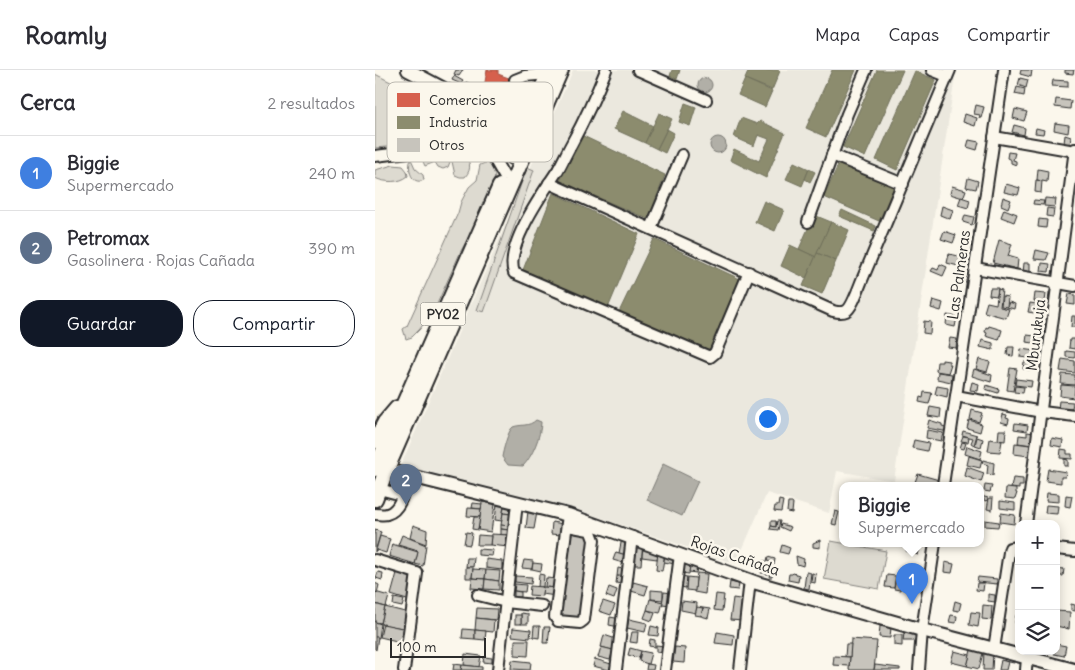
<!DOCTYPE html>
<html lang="es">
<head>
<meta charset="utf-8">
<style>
  :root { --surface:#fff; --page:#f7f7f7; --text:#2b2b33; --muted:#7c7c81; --line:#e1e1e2; --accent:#111827 }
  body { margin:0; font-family:Delius,sans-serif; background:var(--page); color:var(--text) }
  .controls { position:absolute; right:15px; bottom:15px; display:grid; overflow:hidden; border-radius:10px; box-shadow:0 2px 12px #0003 }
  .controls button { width:45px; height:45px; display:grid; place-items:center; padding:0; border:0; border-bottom:1px solid var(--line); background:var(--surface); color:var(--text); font:25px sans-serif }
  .scale { position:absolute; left:15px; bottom:12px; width:96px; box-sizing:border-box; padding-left:5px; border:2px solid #2b2b2b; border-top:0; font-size:14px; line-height:18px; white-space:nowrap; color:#2b2b2b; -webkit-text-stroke:4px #fbf7ec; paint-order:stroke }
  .you { position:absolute; left:392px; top:348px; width:18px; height:18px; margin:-12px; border:4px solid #fff; border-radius:50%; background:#1a73e8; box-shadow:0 0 0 8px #1a73e833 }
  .badge { display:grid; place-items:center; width:32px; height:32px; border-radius:50%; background:var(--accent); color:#fff; font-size:16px; font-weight:700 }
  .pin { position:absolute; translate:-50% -41px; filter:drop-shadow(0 1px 2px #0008) }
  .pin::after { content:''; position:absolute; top:26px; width:18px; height:15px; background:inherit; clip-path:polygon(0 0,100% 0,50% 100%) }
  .popup { position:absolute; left:464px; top:412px; width:145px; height:65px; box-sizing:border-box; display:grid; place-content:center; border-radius:10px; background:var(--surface); filter:drop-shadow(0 1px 4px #0005); font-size:16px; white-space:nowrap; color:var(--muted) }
  .popup b { font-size:19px; color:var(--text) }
  .popup::after { content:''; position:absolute; left:50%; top:100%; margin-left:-10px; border:10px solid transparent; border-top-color:var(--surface) }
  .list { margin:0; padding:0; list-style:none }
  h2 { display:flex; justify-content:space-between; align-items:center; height:65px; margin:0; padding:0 20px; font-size:21px }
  h2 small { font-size:16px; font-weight:400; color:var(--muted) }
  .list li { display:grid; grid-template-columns:32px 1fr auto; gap:15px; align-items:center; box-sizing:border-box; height:75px; padding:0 20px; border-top:1px solid var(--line) }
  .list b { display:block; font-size:19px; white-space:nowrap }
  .list p { margin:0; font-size:16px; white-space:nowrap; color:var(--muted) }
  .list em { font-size:16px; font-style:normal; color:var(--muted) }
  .actions { display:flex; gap:10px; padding:15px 20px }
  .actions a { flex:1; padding:11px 0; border:1px solid var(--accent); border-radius:20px; text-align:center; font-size:18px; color:var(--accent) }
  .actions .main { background:var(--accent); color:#fff }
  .icon { flex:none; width:28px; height:28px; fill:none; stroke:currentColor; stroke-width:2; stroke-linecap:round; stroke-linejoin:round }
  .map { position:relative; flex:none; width:700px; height:600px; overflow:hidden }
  header { display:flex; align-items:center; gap:30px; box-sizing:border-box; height:70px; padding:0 25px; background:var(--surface); border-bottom:1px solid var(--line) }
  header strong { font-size:24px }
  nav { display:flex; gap:28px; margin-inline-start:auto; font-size:18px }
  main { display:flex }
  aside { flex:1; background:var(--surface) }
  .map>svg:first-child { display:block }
</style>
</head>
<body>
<header>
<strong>Roamly</strong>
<nav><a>Mapa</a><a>Capas</a><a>Compartir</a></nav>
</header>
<main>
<aside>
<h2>Cerca<small>2 resultados</small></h2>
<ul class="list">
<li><span class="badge" style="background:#3f7fe0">1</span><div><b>Biggie</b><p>Supermercado</p></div><em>240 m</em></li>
<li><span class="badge" style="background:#5c6f8a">2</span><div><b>Petromax</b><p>Gasolinera · Rojas Cañada</p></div><em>390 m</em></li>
</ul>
<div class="actions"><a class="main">Guardar</a><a>Compartir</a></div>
</aside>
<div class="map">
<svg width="700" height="600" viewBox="0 0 700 600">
  <rect width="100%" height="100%" fill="#fbf7ec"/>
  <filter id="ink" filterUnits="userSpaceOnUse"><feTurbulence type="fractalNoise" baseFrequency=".02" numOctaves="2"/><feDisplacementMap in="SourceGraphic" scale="10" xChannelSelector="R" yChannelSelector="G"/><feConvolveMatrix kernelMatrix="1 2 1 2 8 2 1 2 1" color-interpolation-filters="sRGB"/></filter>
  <g filter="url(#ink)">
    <!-- built -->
    <polygon fill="#ebe8de" points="198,0 581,0 519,411 462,401 454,443 392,423 361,494 212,443 25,397"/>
    <!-- green -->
    <g fill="#dddad0" stroke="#84827e">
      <polygon points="0,4 94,52 89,70 0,78"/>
      <path d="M 109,46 L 113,58 L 110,64 L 107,64 C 103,60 100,52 103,48 Z"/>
      <path d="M 52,81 C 62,84 71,81 75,92 L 73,97 L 68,99 L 63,97 L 60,92 L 50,96 C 47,90 47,87 52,81 Z"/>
      <path d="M 84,83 L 90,83 C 94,92 98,98 90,107 L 85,107 L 80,105 L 76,87 Z"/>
      <path d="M 36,89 L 40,98 L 48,105 L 49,110 C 36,116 32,98 36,89 Z"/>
      <polygon points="110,93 115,94 120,105 119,112 111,135 86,181 62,234 45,259 37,267 31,269 28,259 32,256 83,143 86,132 94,117 102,110 105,95"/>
      <path d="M 18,95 L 28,96 L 32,101 L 33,106 C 25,113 10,113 0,108 L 0,100 Z"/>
      <polygon points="152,97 159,100 109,242 102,240"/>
      <polygon points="456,471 511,481 504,519 449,509"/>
    </g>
    <!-- water -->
    <g fill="#b1afa7" stroke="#7b7a75">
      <circle cx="330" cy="15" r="7"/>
      <circle cx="343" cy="75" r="8"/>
      <path d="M 161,350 L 166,352 C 166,366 157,387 148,396 L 133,395 L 127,387 C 128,381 133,360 138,357 C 146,354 154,357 161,350 Z"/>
      <polygon points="288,394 323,411 307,446 272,430"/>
    </g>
    <!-- shops -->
    <polygon fill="#d6604d" stroke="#a35043" points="112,0 123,0 123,4 155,16 150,27 121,14 120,22 109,18"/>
    <!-- industry -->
    <g fill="#8c8c6e" stroke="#6f6f5a">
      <polygon points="297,0 305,0 302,9 295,6"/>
      <polygon points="374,0 404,0 405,1 397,20 370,9"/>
      <polygon points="457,0 481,0 451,67 431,58"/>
      <polygon points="502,0 528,0 490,87 468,77"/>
      <polygon points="540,1 561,10 522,100 501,90"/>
      <polygon points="370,9 397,21 390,37 363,25"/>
      <polygon points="310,33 321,37 315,56 304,52"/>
      <polygon points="248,41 278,56 270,73 239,59"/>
      <polygon points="284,43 297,49 282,79 270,73"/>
      <polygon points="366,48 382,54 385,51 410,63 391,108 355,90 359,79 384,91 394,69 383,65 379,76 359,67"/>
      <polygon points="292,59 299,63 290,83 282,79"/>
      <polygon points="206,65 290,105 273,149 185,111"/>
      <polygon points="419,92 434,99 427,116 411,109"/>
      <polygon points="464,93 519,117 504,151 449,127"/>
      <polygon points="434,99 440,102 435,112 430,109"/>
      <polygon points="178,123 264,164 233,238 148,200"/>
      <polygon points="389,131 409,140 400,161 380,152"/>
      <polygon points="467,140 501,156 499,161 464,146"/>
      <polygon points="439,145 456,152 441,187 424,179"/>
      <polygon points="456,152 474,160 461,191 442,183"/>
      <polygon points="279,169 367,210 336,283 244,242"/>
      <polygon points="415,175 441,187 431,208 406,196"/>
      <polygon points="442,183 461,191 447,224 428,216"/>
    </g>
    <!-- building -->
    <g fill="#c7c4bc" stroke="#2b2b2b">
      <polygon points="81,0 88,0 84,6 79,4"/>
      <polygon points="646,0 657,0 656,7 645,4"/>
      <polygon points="690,0 699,0 698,4 690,3"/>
      <polygon points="79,6 88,11 86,14 77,10"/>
      <polygon points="645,8 653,10 651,18 643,15"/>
      <polygon points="678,10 693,11 693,17 677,16"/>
      <polygon points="91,12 100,16 99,20 89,16"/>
      <polygon points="102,16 108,19 106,23 100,20"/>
      <polygon points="642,17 650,19 649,26 640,24"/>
      <polygon points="681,29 696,31 695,39 680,37"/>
      <polygon points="601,35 609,37 606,48 604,48 605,45 599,44"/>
      <polygon points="640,39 652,42 649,51 638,48"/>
      <polygon points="590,44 602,48 600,56 588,52"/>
      <polygon points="680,53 694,55 693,63 679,60"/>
      <polygon points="639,55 650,58 649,65 637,62"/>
      <polygon points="661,58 669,60 668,64 660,63"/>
      <polygon points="690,65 696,67 695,74 689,73"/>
      <polygon points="594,70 604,72 602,80 592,77"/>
      <polygon points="633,82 640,83 638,90 641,91 641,95 636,93 636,90 632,88"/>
      <polygon points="663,99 673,101 672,112 662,110"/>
      <polygon points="593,108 603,111 601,119 591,117"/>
      <polygon points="661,110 667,111 666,123 660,122"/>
      <polygon points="631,114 645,118 643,125 629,122"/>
      <polygon points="577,116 591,120 588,128 575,124"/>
      <polygon points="586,127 595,130 593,138 583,135"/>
      <polygon points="628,127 636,130 633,138 626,135"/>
      <polygon points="670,128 681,129 680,137 669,136"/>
      <polygon points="659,130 669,131 668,135 658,134"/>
      <polygon points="567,136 578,140 575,149 565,145"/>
      <polygon points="672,138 679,139 678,147 671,146"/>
      <polygon points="629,139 642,144 639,152 626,147"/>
      <polygon points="590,145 599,147 597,155 588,152"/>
      <polygon points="664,149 672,150 671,158 663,157"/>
      <polygon points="569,161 581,165 578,173 566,169"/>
      <polygon points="624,170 637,174 633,186 643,189 642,199 618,193"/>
      <polygon points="661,180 674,183 671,190 659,189"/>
      <polygon points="574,184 589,187 587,197 572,193"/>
      <polygon points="649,193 655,193 655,203 648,203"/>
      <polygon points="667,193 675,194 674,202 666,201"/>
      <polygon points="565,194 572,197 568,206 556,201 558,198 563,200"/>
      <polygon points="586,206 594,208 597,213 585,211"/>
      <polygon points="615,218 623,218 622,226 614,225"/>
      <polygon points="623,219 627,220 625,237 634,239 631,248 609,242 612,232 621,234"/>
      <polygon points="674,222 678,222 677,234 673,233"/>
      <polygon points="660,223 671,224 670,232 659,231"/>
      <polygon points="694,224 700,225 700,235 692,234"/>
      <polygon points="627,226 633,227 632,237 626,236"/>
      <polygon points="558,230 568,233 566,241 556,238"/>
      <polygon points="634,232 640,234 639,239 632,237"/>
      <polygon points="655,233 667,235 665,244 653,242"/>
      <polygon points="572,245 582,247 580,257 571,255"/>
      <polygon points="697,246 700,246 700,257 696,257"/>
      <polygon points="549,251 556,252 555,264 548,263"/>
      <polygon points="663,254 673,255 672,263 663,262"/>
      <polygon points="614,256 627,260 624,270 611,266 612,263 610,262 611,257 613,258"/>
      <polygon points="652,265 668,267 667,274 651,272"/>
      <polygon points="575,268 582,269 581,278 573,277"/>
      <polygon points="695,269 700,269 700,279 694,278"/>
      <polygon points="607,270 618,273 618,280 605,277"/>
      <polygon points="633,277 639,277 638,286 632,285"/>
      <polygon points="646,279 660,281 659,289 645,287"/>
      <polygon points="691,281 700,282 700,288 691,287"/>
      <polygon points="604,289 615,292 612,302 601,299"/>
      <polygon points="687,289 700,291 700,303 685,301"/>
      <polygon points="567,290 574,291 574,294 576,294 573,303 561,301 562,292 567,292"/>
      <polygon points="649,292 662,293 661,301 648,299"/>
      <polygon points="635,298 642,299 638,321 632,320"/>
      <polygon points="599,299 617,305 616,312 597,306"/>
      <polygon points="563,302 577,304 576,312 562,309"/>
      <polygon points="687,304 700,305 700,315 686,314"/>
      <polygon points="641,309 657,311 656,317 640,315"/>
      <polygon points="597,312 604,314 603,321 595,320"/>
      <polygon points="611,315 624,319 623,323 610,319"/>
      <polygon points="686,315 700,316 699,328 685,326"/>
      <polygon points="562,316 573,318 572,327 560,324"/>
      <polygon points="640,316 649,317 648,323 639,322"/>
      <polygon points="549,322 557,323 554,334 544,332 545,327 548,328"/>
      <polygon points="684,331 698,332 697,339 683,338"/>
      <polygon points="555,337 566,339 565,348 553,346"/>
      <polygon points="597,340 607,343 604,352 595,349"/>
      <polygon points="628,344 632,345 631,348 634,349 633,354 626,352"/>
      <polygon points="554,350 567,354 567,356 575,358 574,362 552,358"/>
      <polygon points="594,350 607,354 605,362 592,358"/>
      <polygon points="640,353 653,355 652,361 639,359"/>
      <polygon points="552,360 568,363 566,371 551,368"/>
      <polygon points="624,360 631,360 630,371 623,370"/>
      <polygon points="588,361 602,365 599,375 596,373 598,368 587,365"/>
      <polygon points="652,362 659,363 657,375 643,373 644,365 652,366"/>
      <polygon points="588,366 594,367 593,372 586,371"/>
      <polygon points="602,367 608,369 606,377 600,375"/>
      <polygon points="677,368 688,370 687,377 676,375"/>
      <polygon points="615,369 627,371 625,382 613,381"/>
      <polygon points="539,370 554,373 552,381 537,378"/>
      <polygon points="587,372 591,373 589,379 585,378"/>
      <polygon points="640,373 655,375 654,386 639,384"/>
      <polygon points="592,376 607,381 605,389 590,384"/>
      <polygon points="686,379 692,380 692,384 697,384 697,389 685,388"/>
      <polygon points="594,386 607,390 605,398 592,395"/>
      <polygon points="689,389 693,390 693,396 689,396"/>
      <polygon points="608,390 619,393 618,405 612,404 613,395 607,393"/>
      <polygon points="592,397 609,403 606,412 590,406"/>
      <polygon points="673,399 691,402 690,407 686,407 686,413 671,411"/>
      <polygon points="543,404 564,410 562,415 550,415 540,412"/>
      <polygon points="638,408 648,409 648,416 644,416 644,419 636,418"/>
      <polygon points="610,415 617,416 615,422 609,421"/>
      <polygon points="631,418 641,419 641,423 642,423 640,429 630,428"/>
      <polygon points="672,423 684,424 684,432 671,431"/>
      <polygon points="691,425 697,426 695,437 690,436"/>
      <polygon points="606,426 613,428 612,431 606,429"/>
      <polygon points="614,428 618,428 617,440 612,439"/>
      <polygon points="404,430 408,431 406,442 399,441 400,436 403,436"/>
      <polygon points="625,431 640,433 640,440 625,438"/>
      <polygon points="107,432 120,434 116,462 103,460"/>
      <polygon points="98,433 107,434 106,439 97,438"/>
      <polygon points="413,433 418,433 417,443 412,442"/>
      <polygon points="122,434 129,435 127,451 120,450"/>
      <polygon points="671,435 683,436 682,444 670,443"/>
      <polygon points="129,436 137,437 136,444 128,443"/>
      <polygon points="93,438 106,439 105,447 92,446"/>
      <polygon points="153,441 162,442 159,459 151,458"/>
      <polygon points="460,441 464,442 461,455 457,454"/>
      <polygon points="128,443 136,444 134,457 126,455"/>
      <polygon points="626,443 640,445 639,454 625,452"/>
      <polygon points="99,447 105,447 103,460 97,459"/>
      <polygon points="610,450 624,452 623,457 610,456"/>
      <polygon points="396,451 401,451 401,457 396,456"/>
      <polygon points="402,451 405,451 403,460 395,459 396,456 401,457"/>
      <polygon points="177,452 188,454 186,465 176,464"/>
      <polygon points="406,454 416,457 414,461 405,457"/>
      <polygon points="38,455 52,460 51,474 35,468"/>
      <polygon points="126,455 135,456 134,460 126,459"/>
      <polygon points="126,459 134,460 134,465 126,465"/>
      <polygon points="196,459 216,463 206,549 185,547"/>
      <polygon points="0,460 6,462 0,482"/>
      <polygon points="91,462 97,463 95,475 89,474"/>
      <polygon points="116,464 134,465 133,477 115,475"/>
      <polygon points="27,465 51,475 48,496 40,494 43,481 23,475"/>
      <polygon points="103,465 116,466 115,475 102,475"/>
      <polygon points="5,466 15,469 11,483 1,480"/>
      <polygon points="247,468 254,470 250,485 244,483"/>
      <polygon points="445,470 445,478 438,477 438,473"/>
      <polygon points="259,471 268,472 266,495 258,495"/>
      <polygon points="17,474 43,482 40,494 14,486"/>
      <polygon points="533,474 545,478 543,485 531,481"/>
      <polygon points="407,475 415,478 413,484 405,482"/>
      <polygon points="268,476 284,478 282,489 267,487"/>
      <polygon points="103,479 118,480 117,486 103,485"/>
      <polygon points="241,482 251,485 248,493 238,490"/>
      <polygon points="283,482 290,483 287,501 281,500"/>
      <polygon points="290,483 301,485 300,494 289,492"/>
      <polygon points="421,486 429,489 428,496 422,494"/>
      <polygon points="393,487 400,489 399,495 395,495 396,492 392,491"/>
      <polygon points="92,488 99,488 98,497 91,497"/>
      <polygon points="111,489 127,491 127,500 111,498"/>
      <polygon points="308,489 316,491 314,504 305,503"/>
      <polygon points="149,490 158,491 157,499 147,498"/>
      <polygon points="316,491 323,493 321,503 314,502"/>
      <polygon points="387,491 391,491 389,503 386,503"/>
      <polygon points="570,492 579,494 577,503 569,502"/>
      <polygon points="158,493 167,494 166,501 157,499"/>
      <polygon points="91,497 98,497 97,508 91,508"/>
      <polygon points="243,498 252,500 251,507 242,506"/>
      <polygon points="681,498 689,499 688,506 681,506"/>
      <polygon points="98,499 111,500 110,509 97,508"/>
      <polygon points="390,499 398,500 397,507 394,507 395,504 390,504"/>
      <polygon points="111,500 125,501 124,511 110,509"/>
      <polygon points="3,502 8,503 7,510 1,508"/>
      <polygon points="431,502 436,503 434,519 429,518"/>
      <polygon points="22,503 38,508 35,531 16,525"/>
      <polygon points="322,503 332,504 330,524 319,522"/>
      <polygon points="418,503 424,505 423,512 413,510 414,504 417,504"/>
      <polygon points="437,503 441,504 440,513 436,512"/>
      <polygon points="164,504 169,505 168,517 163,517"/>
      <polygon points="512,505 521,506 519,518 510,517"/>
      <polygon points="140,506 157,507 156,514 140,512"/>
      <polygon points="242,506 251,507 250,515 241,513"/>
      <polygon points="306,506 312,507 311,518 305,517"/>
      <polygon points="312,507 321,508 320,521 311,520"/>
      <polygon points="603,507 622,509 622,514 602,512"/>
      <polygon points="97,508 110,509 109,519 96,518"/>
      <polygon points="171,508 182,509 182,518 170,517"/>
      <polygon points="521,508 527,509 525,520 519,519"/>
      <polygon points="110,509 124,511 124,520 109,519"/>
      <polygon points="258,512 273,516 270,525 256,521"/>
      <polygon points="355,512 364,514 363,520 354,519"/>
      <polygon points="0,513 4,515 2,523 0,522"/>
      <polygon points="602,513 609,513 608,521 601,520"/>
      <polygon points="140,514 151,515 150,522 139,521"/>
      <polygon points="155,516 168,517 167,526 154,525"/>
      <polygon points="168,517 182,518 181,526 167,524"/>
      <polygon points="234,517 242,520 239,529 231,526"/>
      <polygon points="276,520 288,521 288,530 276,529"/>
      <polygon points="139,521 146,522 146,527 139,527"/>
      <polygon points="0,522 14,526 11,537 0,534"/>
      <polygon points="289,522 297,523 296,535 287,534"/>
      <polygon points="341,524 349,525 347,541 339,540"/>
      <polygon points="613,524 620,525 620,532 613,531"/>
      <polygon points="19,528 29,530 27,537 18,535"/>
      <polygon points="358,528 371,530 368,551 355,550"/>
      <polygon points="275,529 288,532 285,543 272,540"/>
      <polygon points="228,531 240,535 236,545 224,541"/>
      <polygon points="307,531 322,533 321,543 306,540"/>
      <polygon points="580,531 586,533 584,541 578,540"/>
      <polygon points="0,534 10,537 6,553 0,552"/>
      <polygon points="696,534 700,535 700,541 696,540"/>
      <polygon points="608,535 617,536 616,550 607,549"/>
      <polygon points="10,537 34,543 32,559 6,554"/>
      <polygon points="322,537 328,538 326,546 320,545"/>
      <polygon points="102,538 122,539 121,550 101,548"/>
      <polygon points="328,538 335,539 333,548 326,546"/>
      <polygon points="272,540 280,543 277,551 269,548"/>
      <polygon points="681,541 695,542 694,559 681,556"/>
      <polygon points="596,542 605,543 603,557 594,555"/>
      <polygon points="146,543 153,544 153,554 146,554"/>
      <rect x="140" y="545" width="6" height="9"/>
      <polygon points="576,545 582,546 581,553 574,552"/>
      <polygon points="641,545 644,545 644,553 640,553"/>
      <polygon points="235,547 246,549 244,557 234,555"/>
      <polygon points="101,548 119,550 118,562 100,560"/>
      <polygon points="254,549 272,553 270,562 252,558"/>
      <polygon points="0,552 6,554 4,568 0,567"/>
      <polygon points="8,554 32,559 30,573 5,567"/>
      <polygon points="159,556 165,556 164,568 158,567"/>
      <polygon points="276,556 284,558 283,566 274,565"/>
      <polygon points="505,556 516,557 515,568 504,567"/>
      <polygon points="169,557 175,557 173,573 168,573"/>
      <polygon points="138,558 156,560 155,568 137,566"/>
      <polygon points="88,559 100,560 100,569 87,568"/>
      <polygon points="100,560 111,561 110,570 100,569"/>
      <polygon points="257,562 263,562 262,573 255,572"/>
      <polygon points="342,562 359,565 358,575 340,573"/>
      <polygon points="529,563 541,564 541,571 528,571"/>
      <polygon points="229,565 244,570 241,581 226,577"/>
      <polygon points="519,565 527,565 527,576 519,575"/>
      <polygon points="0,567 3,567 1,580 0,579"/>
      <polygon points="275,569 280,570 280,577 274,576"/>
      <polygon points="476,569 502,571 499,600 474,600"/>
      <polygon points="140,570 154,570 153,586 140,585"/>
      <polygon points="471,574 476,574 475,587 470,587"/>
      <polygon points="681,574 691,576 689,586 679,584 679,581 681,581"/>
      <polygon points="281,575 289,576 288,583 281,582"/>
      <polygon points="226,577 238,580 235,590 223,587"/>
      <polygon points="300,577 310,578 309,593 298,592"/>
      <polygon points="255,578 266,581 264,588 253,585"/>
      <polygon points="596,580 608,583 604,599 592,596"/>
      <polygon points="266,581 276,583 273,594 264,591"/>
      <polygon points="579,581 595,585 592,596 576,592"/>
      <polygon points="609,582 618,583 617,600 608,600"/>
      <polygon points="90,584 106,586 104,597 89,595"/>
      <polygon points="630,585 640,586 639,593 629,591"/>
      <polygon points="459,586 475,587 474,596 458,595"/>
      <polygon points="109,587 117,588 117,593 108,592"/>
      <polygon points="220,589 236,594 234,600 218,596"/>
      <polygon points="137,590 156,592 155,600 136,599"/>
      <polygon points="626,590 633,592 631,600 624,600"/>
      <polygon points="79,594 87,595 86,600 78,600"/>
      <polygon points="272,594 279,595 278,600 271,600"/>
      <polygon points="87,595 107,597 107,600 86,600"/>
      <polygon points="500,595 525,598 525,600 499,600"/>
    </g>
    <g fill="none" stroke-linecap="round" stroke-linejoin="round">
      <defs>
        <g id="minor">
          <path d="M 231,0 C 221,25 210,49 197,73 C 192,82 188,91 183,100 C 169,121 129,177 139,203 L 335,287 L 340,283 L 374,202"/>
          <polyline points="263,0 331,30"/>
          <polyline points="557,0 572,6"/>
          <polyline points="140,10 150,6 173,4"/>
          <polyline points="116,38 130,18"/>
          <path d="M 119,46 C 118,55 117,62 110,68 L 110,73 L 129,106"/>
          <polyline points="112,67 122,66 130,63 131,59 129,53"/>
          <polyline points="619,67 700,81"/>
          <polyline points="112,78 131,76 135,74 135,65"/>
          <polyline points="457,85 528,114"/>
          <polyline points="0,86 110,73"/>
          <path d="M 174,113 L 458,241 C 462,242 467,243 471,241 C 477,238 484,217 487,210 L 575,0"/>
          <polyline points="433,152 472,44 491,0"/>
          <polyline points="276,158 307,85"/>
          <polyline points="600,198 700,216"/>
          <polyline points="581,326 667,342 700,346"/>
          <polyline points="568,415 629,0"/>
          <polyline points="4,419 27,425"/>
          <path d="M 0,444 C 4,444 9,445 12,444 C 27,440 29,418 32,406"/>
          <polyline points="651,454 700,79"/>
          <polyline points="193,456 214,460 216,462 219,470 209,550 205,553 183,551 180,547 193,445"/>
          <polyline points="681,479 700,481"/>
          <polyline points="0,490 42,503 29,600"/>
          <polyline points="103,525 131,532 167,536"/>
          <polyline points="619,579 634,482 635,478 644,477"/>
          <polyline points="123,600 142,433"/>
          <polyline points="241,600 257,467"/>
          <polyline points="290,600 305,485"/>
          <polyline points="365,600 375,510"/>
          <polyline points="544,600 547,560 560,473"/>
          <polyline points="651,600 652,588"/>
        </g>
        <g id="major">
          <polyline points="33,0 143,58 150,57"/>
          <polyline points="3,398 193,445 382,513 547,560 699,600"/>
        </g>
        <g id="highway">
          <path d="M 126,43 C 141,44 150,40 160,29"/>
          <path d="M 123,48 C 135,57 139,69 136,83"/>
          <polyline points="137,87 175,0"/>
          <polyline points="0,371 10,352 22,338"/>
          <polyline points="0,399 125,116"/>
          <polyline points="0,429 11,401 186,0"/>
        </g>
      </defs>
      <!-- minor casing -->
      <use href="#minor" stroke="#2b2b2b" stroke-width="14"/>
      <!-- major casing -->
      <use href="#major" stroke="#2b2b2b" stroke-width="16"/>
      <!-- highway casing -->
      <use href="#highway" stroke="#2b2b2b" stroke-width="18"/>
      <!-- minor -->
      <use href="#minor" stroke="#fbf7ec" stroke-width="10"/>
      <!-- major -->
      <use href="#major" stroke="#fbf7ec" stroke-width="12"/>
      <!-- highway -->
      <use href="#highway" stroke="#fbf7ec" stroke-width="14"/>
    </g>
  </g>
  <g text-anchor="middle" stroke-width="5" stroke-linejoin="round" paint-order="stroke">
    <!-- shield labels -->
    <rect fill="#fbf7ec" stroke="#696865" stroke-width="1" x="45.5" y="232.5" width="45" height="23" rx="4"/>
    <g font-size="14" font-weight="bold" fill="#2b2b2b">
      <text x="68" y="249">PY02</text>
    </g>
    <!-- street labels -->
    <g font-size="15" fill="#2b2b2b" stroke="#fbf7ec">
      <text transform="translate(584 205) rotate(-82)" y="5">Las Palmeras</text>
      <text transform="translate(661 265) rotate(-83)" y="5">Mburukuja</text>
      <text transform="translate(360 486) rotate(19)" y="5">Rojas Cañada</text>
    </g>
  </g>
  <!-- legend -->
  <rect x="12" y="12" width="166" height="80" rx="8" fill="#fbf7ec" stroke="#bdbab2" stroke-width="1"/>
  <rect x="22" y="23" width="23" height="14" fill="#d6604d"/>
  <rect x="22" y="46" width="23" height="13" fill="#8c8c6e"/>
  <rect x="22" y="68" width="23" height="14" fill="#c7c4bc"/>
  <g font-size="14" fill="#2b2b2b">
    <text x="54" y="35">Comercios</text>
    <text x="54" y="57">Industria</text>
    <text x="54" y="80">Otros</text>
  </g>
</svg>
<div class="controls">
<button>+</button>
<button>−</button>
<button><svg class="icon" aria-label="layers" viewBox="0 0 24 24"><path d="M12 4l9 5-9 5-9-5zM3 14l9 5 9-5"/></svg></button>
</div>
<div class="scale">100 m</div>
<div class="you"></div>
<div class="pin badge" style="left:537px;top:534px;background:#3f7fe0">1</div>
<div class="popup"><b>Biggie</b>Supermercado</div>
<div class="pin badge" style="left:31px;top:435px;background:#5c6f8a">2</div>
</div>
</main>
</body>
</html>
